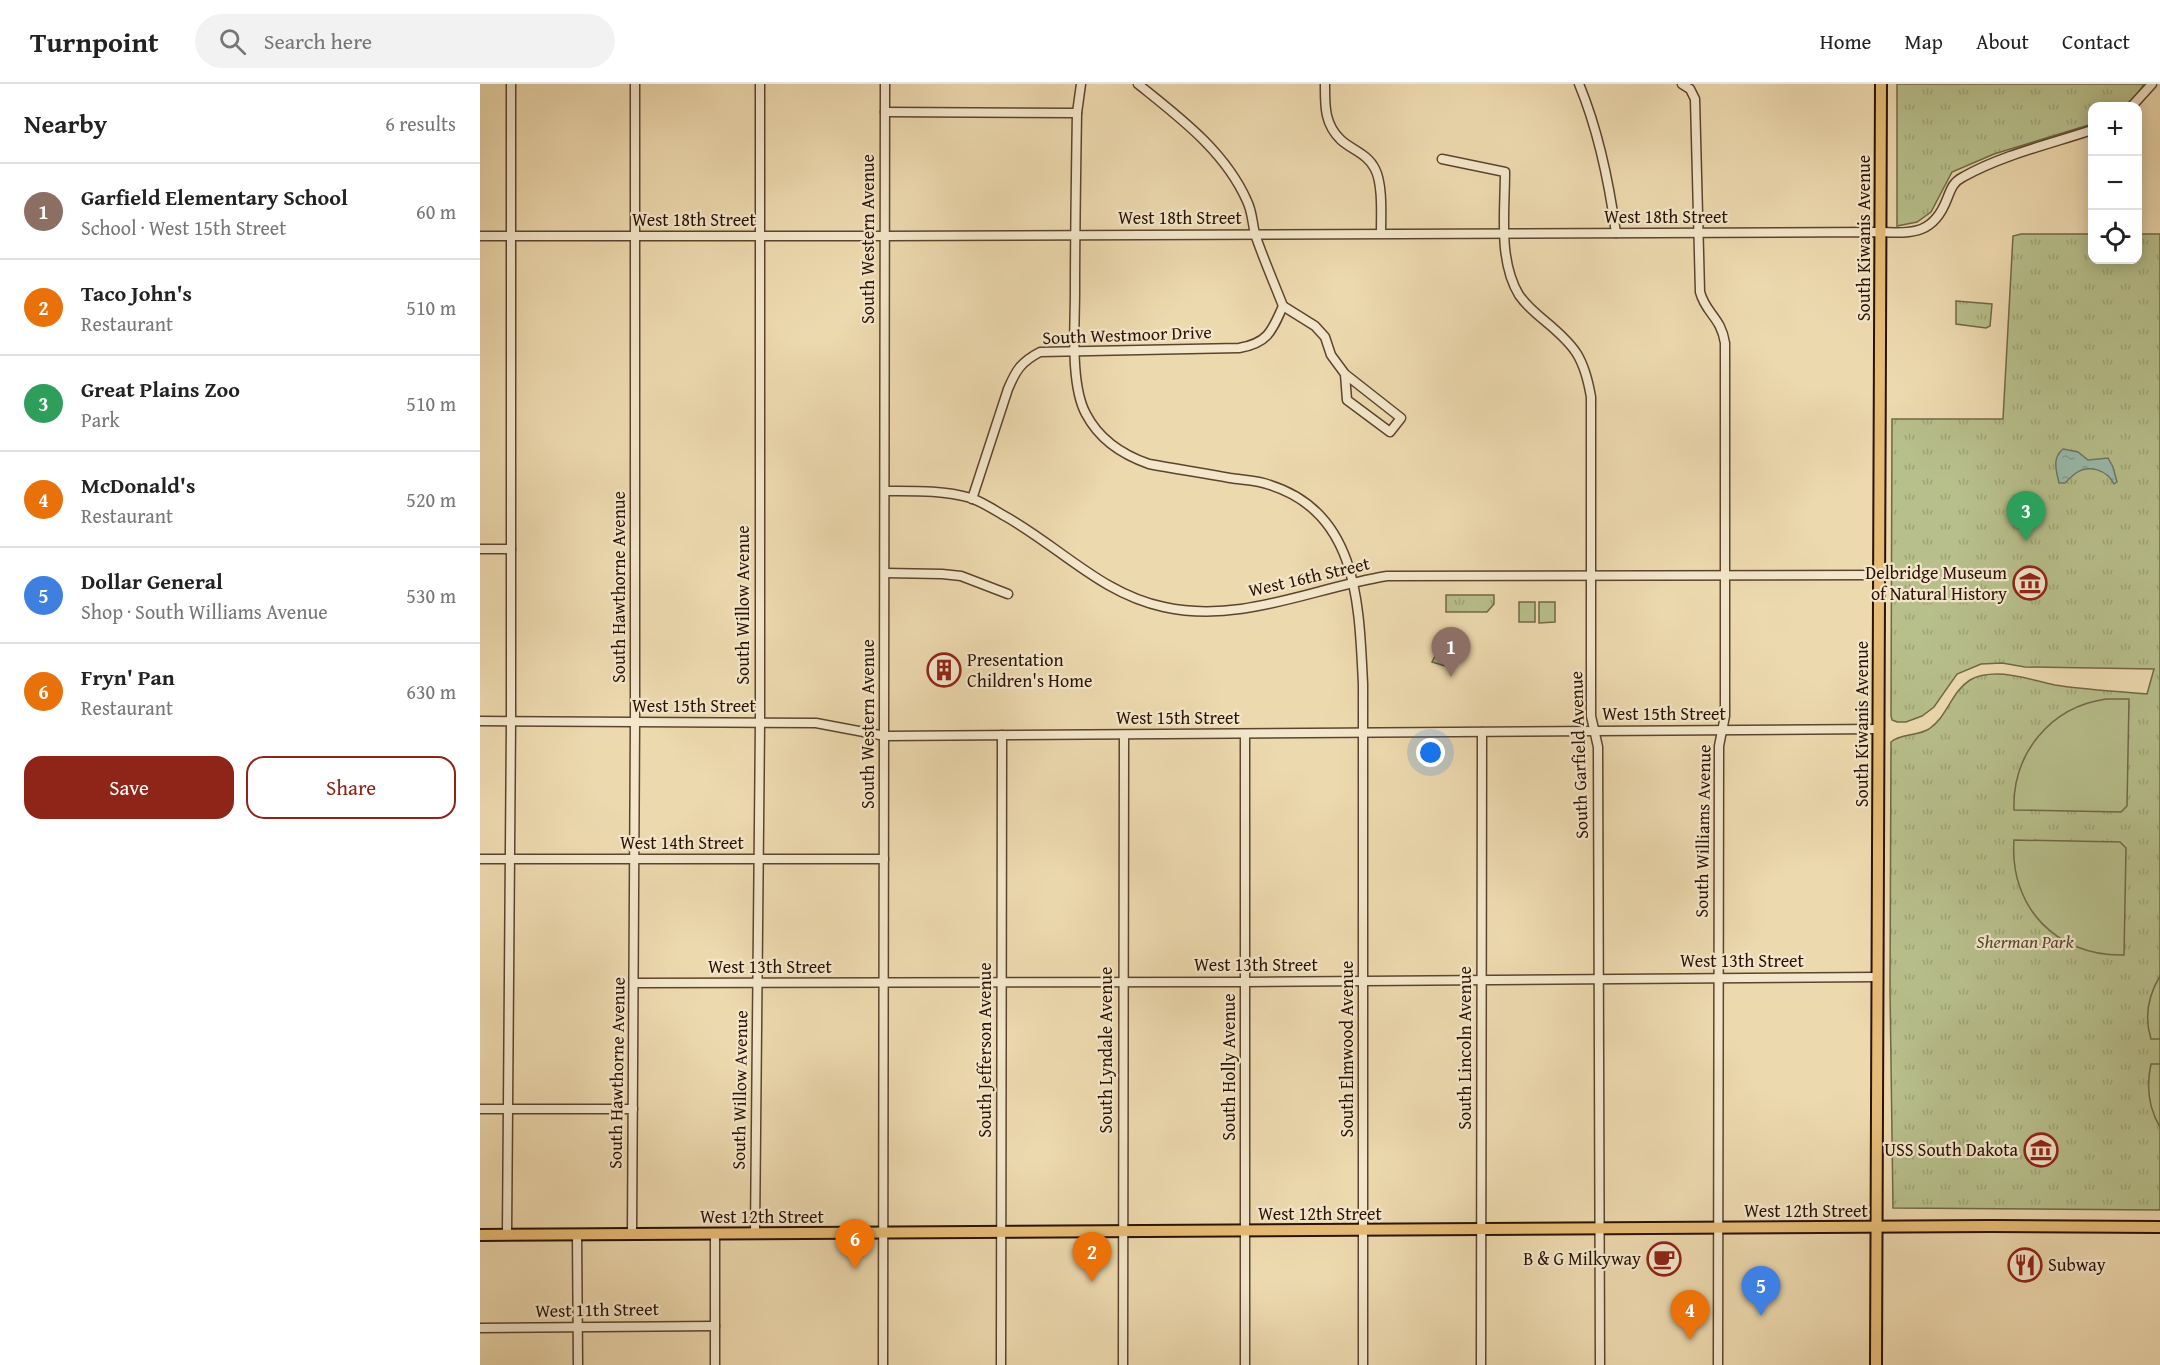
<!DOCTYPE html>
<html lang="en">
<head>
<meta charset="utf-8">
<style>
  :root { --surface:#fff; --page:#f2f2f2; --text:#222; --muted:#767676; --line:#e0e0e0; --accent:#8f2418 }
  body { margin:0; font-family:"Gentium Book Plus",serif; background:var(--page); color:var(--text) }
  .controls { position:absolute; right:18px; top:18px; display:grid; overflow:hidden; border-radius:12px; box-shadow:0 3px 15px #0003 }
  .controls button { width:54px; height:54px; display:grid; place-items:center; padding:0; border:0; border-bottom:2px solid var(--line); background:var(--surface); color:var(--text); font:30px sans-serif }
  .you { position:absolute; left:951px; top:669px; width:21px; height:21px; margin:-15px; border:4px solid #fff; border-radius:50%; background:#1a73e8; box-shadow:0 0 0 9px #1a73e833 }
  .badge { display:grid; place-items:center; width:39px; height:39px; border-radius:50%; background:var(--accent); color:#fff; font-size:20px; font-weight:700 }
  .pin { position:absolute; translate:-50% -50px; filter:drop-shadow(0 2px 3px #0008) }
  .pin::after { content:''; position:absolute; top:32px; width:21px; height:18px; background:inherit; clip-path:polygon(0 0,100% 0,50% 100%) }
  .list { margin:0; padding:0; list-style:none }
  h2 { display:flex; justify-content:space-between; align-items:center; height:78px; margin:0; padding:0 24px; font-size:26px }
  h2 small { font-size:20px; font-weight:400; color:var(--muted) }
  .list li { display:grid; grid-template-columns:39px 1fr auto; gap:18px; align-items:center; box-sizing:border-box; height:96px; padding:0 24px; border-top:2px solid var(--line) }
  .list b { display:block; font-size:22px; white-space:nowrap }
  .list p { margin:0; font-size:20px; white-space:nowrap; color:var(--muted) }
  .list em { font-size:20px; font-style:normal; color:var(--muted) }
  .actions { display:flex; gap:12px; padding:18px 24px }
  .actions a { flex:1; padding:14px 0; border:2px solid var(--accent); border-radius:18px; text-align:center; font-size:21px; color:var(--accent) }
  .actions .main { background:var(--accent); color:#fff }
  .icon { flex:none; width:33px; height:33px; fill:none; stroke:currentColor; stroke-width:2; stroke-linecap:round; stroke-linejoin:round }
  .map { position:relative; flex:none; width:1680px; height:1281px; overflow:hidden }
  header { display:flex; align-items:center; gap:36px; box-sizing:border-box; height:84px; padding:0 30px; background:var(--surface); border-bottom:2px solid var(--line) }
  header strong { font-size:28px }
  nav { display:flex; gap:33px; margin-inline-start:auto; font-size:21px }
  .search { width:420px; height:54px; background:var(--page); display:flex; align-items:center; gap:15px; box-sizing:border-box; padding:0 21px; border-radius:33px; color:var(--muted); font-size:22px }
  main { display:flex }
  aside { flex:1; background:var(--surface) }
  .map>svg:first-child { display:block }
</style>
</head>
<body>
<header>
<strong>Turnpoint</strong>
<div class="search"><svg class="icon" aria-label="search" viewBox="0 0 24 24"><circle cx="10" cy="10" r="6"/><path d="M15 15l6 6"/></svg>Search here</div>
<nav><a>Home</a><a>Map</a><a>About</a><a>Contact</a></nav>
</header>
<main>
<aside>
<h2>Nearby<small>6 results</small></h2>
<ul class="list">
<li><span class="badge" style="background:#8d6e63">1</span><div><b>Garfield Elementary School</b><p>School · West 15th Street</p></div><em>60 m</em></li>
<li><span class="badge" style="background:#e8710a">2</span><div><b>Taco John's</b><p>Restaurant</p></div><em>510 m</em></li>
<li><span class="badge" style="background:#2e9e5b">3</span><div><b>Great Plains Zoo</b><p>Park</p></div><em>510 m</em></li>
<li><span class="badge" style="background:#e8710a">4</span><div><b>McDonald's</b><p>Restaurant</p></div><em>520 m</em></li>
<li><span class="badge" style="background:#3f7fe0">5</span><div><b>Dollar General</b><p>Shop · South Williams Avenue</p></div><em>530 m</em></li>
<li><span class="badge" style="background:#e8710a">6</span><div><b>Fryn' Pan</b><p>Restaurant</p></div><em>630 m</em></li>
</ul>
<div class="actions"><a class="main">Save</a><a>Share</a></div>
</aside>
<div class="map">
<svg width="1680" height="1281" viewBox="0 0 1680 1281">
  <defs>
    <pattern id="park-tufts" width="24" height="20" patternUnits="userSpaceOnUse" patternTransform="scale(1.5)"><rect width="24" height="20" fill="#b7bf8b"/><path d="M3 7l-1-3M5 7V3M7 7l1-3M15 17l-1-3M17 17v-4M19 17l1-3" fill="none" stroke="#9ea376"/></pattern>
    <pattern id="water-ripples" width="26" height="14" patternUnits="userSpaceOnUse" patternTransform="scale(1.5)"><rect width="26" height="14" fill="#99baaa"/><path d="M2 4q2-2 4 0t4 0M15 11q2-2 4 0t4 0" fill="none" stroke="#849f91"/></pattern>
  </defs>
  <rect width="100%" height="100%" fill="#edd9ae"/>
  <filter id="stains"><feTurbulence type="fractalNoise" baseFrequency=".00333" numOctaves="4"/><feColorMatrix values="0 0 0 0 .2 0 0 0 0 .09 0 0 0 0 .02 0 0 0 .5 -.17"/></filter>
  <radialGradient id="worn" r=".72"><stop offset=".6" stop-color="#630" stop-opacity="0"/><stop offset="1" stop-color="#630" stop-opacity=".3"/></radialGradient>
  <!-- park -->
  <g fill="url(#park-tufts)" stroke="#716847" stroke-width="1.5">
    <polygon points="1417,0 1664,0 1656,12 1644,22 1612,22 1612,40 1514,70 1472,88 1451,128 1437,138 1417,142"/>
    <path d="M 1541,150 L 1612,150 L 1612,176 L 1658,176 L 1658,150 L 1680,150 L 1680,1126 L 1413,1124 L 1410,906 L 1411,658 C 1419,650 1438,652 1449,645 C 1468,632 1471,608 1490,596 C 1498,591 1507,590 1517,590 C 1536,590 1556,597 1575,601 C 1606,606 1636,607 1667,610 L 1674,585 L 1545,583 L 1522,579 L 1501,580 L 1477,590 L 1454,623 L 1442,632 L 1426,638 L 1417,638 L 1412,636 L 1411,632 L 1412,335 L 1523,335 L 1533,152 Z"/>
    <polygon points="1476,217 1512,220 1510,242 1506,244 1476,240"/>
    <polygon points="966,511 1014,511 1014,520 1007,528 966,528"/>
    <polygon points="959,564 978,571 972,584 952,578"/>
  </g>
  <!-- pitch -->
  <g fill="#b7bf8b" stroke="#716847" stroke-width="1.5">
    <rect x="1039" y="518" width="16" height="20"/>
    <polygon points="1059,518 1075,518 1075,538 1059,539"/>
    <path d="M 1626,615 L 1649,615 L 1647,722 L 1641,728 L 1534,726 C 1532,670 1570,623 1626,615 Z"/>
    <path d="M 1534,756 L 1640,758 L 1646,764 L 1644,871 C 1577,873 1529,823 1534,756 Z"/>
    <path d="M 1680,892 L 1680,955 L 1671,955 C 1664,933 1668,912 1680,892 Z"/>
    <path d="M 1671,980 L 1680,980 L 1680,1043 C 1668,1023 1666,1003 1671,980 Z"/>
  </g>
  <!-- water -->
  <path fill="url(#water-ripples)" stroke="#6d7767" stroke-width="1.5" d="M 1583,365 L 1598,368 L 1608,376 L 1628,374 L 1633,383 L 1637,398 L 1634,400 C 1627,386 1609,380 1596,389 C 1592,392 1588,396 1585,399 L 1579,399 C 1576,386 1572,374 1583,365 Z"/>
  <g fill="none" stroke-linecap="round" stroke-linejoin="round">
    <defs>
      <g id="minor">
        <path d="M 601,0 L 597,29 C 596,89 595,148 595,208 C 595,241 590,301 606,330 C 619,355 643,371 669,380 C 696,385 723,389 750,394 C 763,396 778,396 790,401 C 879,429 879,523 883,600 L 883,1281"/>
        <path d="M 845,0 C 845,21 844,40 861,56 C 872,66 888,70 895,85 C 903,100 901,132 901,149"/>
        <path d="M 1099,0 C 1119,48 1129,98 1136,149"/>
        <path d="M 1202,0 L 1210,5 L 1215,15 L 1220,208 C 1226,230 1241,233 1245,259 L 1245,632 L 1239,662 L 1238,1281"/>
        <polyline points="1652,22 1672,0"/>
        <polyline points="405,28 597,29"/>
        <path d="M 962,75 L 1025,88 C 1025,128 1018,176 1039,211 C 1046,221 1055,229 1065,237 C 1095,262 1104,273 1111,313 L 1111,632 L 1118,663 L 1120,1281"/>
        <path d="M 0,152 L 405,152 L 1401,148 C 1434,150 1454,149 1467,115 C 1471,105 1473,98 1483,93 C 1522,71 1570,60 1612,46"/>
        <polyline points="803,222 835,242 845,253 851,271 865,290 921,334 910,348 867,316 865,290"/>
        <path d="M 405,407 C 434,407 463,406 491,414 C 502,418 513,425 523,431 C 578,461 621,510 684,523 C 761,540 832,504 907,492 L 1399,491"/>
        <path d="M 492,415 L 528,305 C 536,286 541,278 560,268 L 759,264 C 788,259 792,247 803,222 C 794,199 784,176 776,153 C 772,141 773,129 767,117 C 745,67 699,33 658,0"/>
        <polyline points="0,465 31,465"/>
        <polyline points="405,489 462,490 481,492 528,510"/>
        <polyline points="0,637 336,639 405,652 1398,645"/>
        <polyline points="0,775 404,775"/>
        <polyline points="154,899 765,898 1397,893"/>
        <polyline points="0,1025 153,1025"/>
        <polyline points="235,1149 235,1281"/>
        <polyline points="275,1149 280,639 280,0"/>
        <polyline points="27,1150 31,637 31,0"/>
        <polyline points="97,1150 98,1281"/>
        <polyline points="152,1150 155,639 155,0"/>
        <polyline points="0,1244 235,1242"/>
        <polyline points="403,1281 405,0"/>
        <polyline points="521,1281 522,651"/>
        <polyline points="643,1281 644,651"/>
        <polyline points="765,1281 765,650"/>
        <polyline points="1001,1281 1002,648"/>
      </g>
      <g id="major">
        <polyline points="0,1151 1511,1142 1680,1143"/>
        <polyline points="1396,1281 1401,0"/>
      </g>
    </defs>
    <!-- minor casing -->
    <use href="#minor" stroke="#5c442e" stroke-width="11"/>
    <!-- major casing -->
    <use href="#major" stroke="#2b1203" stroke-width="14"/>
    <!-- minor -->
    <use href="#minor" stroke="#f3e6ca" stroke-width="8"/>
    <!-- major -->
    <use href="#major" stroke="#e6bc77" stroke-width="10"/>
  </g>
  <!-- icons -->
  <defs>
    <symbol id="museum-ring" viewBox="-11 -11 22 22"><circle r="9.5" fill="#f3e6ca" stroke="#8f2418" stroke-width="1.5"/><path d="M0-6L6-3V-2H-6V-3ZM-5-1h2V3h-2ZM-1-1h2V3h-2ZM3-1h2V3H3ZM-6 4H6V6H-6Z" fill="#8f2418"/></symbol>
    <symbol id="building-ring" viewBox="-11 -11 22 22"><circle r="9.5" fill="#f3e6ca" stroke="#8f2418" stroke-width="1.5"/><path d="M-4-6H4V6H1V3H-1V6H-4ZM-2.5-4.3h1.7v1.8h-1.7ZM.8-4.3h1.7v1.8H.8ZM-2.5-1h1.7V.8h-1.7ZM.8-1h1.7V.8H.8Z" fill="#8f2418"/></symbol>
    <symbol id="cafe-ring" viewBox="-11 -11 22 22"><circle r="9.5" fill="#f3e6ca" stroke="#8f2418" stroke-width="1.5"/><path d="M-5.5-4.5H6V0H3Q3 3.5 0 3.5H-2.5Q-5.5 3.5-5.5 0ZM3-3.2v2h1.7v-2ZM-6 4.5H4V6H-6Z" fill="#8f2418"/></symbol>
    <symbol id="restaurant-ring" viewBox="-11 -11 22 22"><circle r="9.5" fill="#f3e6ca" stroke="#8f2418" stroke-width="1.5"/><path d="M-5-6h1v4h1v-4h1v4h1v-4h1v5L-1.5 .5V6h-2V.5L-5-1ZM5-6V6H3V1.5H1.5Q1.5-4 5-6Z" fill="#8f2418"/></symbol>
  </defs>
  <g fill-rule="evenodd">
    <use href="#museum-ring" x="1531" y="480" width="38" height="38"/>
    <use href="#building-ring" x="445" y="567" width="38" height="38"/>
    <use href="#museum-ring" x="1542" y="1047" width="38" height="38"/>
    <use href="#cafe-ring" x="1165" y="1156" width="38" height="38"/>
    <use href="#restaurant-ring" x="1526" y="1162" width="38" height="38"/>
  </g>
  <g text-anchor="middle" stroke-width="4.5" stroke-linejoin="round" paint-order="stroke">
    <!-- street labels -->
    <g font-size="18" fill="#2b1203" stroke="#f3e6ca">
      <text x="1186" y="139">West 18th Street</text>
      <text x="700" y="140">West 18th Street</text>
      <text x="214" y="142">West 18th Street</text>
      <text transform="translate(1384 154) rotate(-90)" y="6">South Kiwanis Avenue</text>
      <text transform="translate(388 155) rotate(-90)" y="6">South Western Avenue</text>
      <text transform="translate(647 251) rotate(-2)" y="6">South Westmoor Drive</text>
      <text transform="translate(829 493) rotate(-13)" y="6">West 16th Street</text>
      <text transform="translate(139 503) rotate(-90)" y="6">South Hawthorne Avenue</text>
      <text transform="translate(263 521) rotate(-90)" y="6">South Willow Avenue</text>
      <text x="214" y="628">West 15th Street</text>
      <text x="1184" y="636">West 15th Street</text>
      <text x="698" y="640">West 15th Street</text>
      <text transform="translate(388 640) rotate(-90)" y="6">South Western Avenue</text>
      <text transform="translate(1382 640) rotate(-90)" y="6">South Kiwanis Avenue</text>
      <text transform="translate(1099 671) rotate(-92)" y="6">South Garfield Avenue</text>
      <text transform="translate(1223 747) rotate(-89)" y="6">South Williams Avenue</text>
      <text x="202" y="765">West 14th Street</text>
      <text x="1262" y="883">West 13th Street</text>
      <text x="776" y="887">West 13th Street</text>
      <text x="290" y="889">West 13th Street</text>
      <text transform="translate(985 964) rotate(-90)" y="6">South Lincoln Avenue</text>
      <text transform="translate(867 965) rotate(-90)" y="6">South Elmwood Avenue</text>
      <text transform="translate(505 966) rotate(-90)" y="6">South Jefferson Avenue</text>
      <text transform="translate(626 966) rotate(-90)" y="6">South Lyndale Avenue</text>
      <text transform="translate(749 983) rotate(-90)" y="6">South Holly Avenue</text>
      <text transform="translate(137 989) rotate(-89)" y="6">South Hawthorne Avenue</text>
      <text transform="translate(260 1006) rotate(-89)" y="6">South Willow Avenue</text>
      <text x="1326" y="1133">West 12th Street</text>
      <text x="840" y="1136">West 12th Street</text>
      <text x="282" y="1139">West 12th Street</text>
      <text transform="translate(117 1226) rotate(-1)" y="6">West 11th Street</text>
    </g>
    <!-- poi labels -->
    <g font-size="18" fill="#2b1203" stroke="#f3e6ca" text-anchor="end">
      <text x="1527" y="495">Delbridge Museum<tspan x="1527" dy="21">of Natural History</tspan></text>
      <text x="487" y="582" text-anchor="start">Presentation<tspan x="487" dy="21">Children's Home</tspan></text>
      <text x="1538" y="1072">USS South Dakota</text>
      <text x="1161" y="1181">B &amp; G Milkyway</text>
      <text x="1568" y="1187" text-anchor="start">Subway</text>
    </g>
    <!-- park labels -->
    <g font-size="18" font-style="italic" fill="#55462c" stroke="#f3e6ca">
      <text x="1545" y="864">Sherman Park</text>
    </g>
  </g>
  <rect width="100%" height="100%" filter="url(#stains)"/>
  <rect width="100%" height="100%" fill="url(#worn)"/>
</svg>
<div class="controls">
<button>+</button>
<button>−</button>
<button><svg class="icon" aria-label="locate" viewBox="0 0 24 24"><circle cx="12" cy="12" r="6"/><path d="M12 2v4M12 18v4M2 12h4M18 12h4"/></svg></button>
</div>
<div class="you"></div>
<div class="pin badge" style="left:971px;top:593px;background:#8d6e63">1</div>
<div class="pin badge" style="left:612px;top:1198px;background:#e8710a">2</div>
<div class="pin badge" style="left:1546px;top:457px;background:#2e9e5b">3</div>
<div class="pin badge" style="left:1210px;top:1256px;background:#e8710a">4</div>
<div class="pin badge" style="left:1281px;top:1232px;background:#3f7fe0">5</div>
<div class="pin badge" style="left:375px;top:1185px;background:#e8710a">6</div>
</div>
</main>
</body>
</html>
